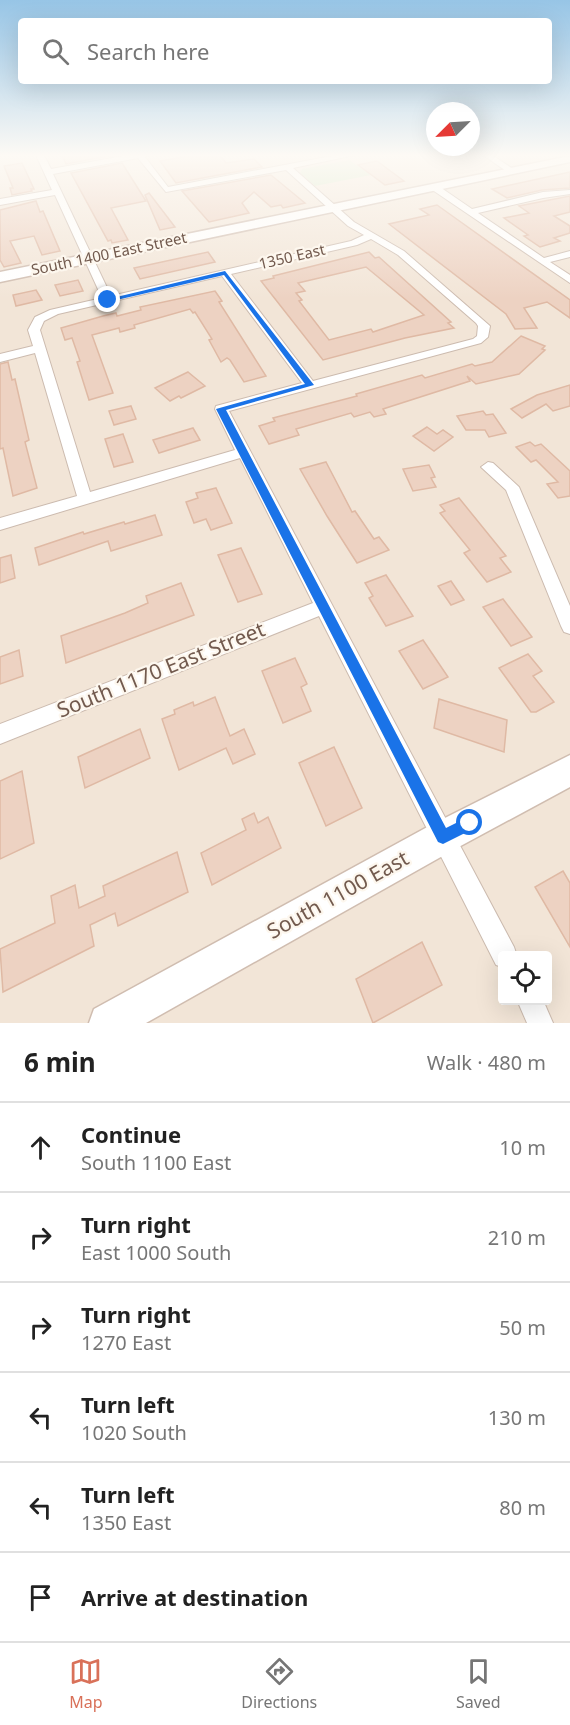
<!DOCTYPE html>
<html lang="en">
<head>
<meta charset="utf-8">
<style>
  :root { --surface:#fff; --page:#f2f2f2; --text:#222; --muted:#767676; --line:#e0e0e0; --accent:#d97159 }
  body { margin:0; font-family:"Noto Sans",sans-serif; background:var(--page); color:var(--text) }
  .controls { position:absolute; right:18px; bottom:18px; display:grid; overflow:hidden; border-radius:6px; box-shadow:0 6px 24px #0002 }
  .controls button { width:54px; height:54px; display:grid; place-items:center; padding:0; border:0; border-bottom:2px solid var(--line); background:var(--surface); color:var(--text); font:30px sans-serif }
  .compass { position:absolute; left:426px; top:102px; width:54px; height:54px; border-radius:50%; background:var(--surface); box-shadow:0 6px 24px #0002; rotate:246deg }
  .stop { position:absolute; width:18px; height:18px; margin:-14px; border:4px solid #1a73e8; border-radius:50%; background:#fff }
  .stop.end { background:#1a73e8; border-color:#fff; box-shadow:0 2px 6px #0008 }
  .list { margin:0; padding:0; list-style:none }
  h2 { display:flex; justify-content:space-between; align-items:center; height:78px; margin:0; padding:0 24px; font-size:26px }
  h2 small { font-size:20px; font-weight:400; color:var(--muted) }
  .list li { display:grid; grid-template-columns:39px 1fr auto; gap:18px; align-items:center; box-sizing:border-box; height:90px; padding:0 24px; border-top:2px solid var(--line) }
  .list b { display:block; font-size:22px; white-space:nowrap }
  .list p { margin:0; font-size:20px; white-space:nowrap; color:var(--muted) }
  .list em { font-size:20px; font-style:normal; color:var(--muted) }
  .icon { flex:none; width:33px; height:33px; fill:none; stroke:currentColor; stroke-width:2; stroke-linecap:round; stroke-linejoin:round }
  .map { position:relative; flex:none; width:570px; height:1023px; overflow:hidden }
  .search { position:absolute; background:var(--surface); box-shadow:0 6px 24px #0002; left:18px; right:18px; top:18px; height:66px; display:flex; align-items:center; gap:15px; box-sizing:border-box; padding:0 21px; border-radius:6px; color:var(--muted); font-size:22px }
  .sheet { height:618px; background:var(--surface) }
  nav { display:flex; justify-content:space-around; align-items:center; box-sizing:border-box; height:84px; border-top:2px solid var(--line); background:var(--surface); font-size:16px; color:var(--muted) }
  nav a { display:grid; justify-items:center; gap:3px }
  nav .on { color:var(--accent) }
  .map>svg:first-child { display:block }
</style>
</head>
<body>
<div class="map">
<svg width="570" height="1023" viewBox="0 0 570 1023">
  <rect width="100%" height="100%" fill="#fbf3e8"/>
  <!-- residential -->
  <path fill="#f2e5d7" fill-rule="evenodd" d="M 0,155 L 570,155 L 570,1023 L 0,1023 ZM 502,956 L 548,956 L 548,1000 L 502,1000 Z"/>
  <!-- green -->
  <polygon fill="#d5e7c7" points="349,160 371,175 315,186 300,173 302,169"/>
  <!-- building -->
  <g fill="#edd2c2" stroke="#dfb9a4" stroke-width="1.5" fill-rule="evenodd">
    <polygon points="62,155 114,155 66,164"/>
    <polygon points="194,155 220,155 226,163 254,159 262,167 176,183 160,161"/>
    <polygon points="377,161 404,181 385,185 358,165"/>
    <polygon points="22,163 34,189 31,189 32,191 12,195 10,188 13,188 4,166"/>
    <polygon points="122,163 146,201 111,208 128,240 112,243 111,240 108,241 71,173"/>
    <polygon points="570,172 570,188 542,190 507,198 492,189"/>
    <polygon points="271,175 305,203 283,208 281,205 271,207 254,192 242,203 249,213 209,222 182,191"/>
    <polygon points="149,193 175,227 160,230 145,195"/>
    <polygon points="570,196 570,212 554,216 570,226 570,233 554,238 560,241 540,247 524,236 528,235 504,218 529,213 519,206"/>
    <polygon points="36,201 40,212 43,211 60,251 42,255 34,236 10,241 21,263 4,267 0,260 0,210"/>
    <polygon points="437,205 570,300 570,318 547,302 524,308 537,328 515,329 506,314 389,224 429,215 420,209"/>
    <polygon points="208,252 215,262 140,279 134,268"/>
    <path d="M 369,252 L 375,258 L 379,257 L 451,322 L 448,323 L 454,328 L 405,338 L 323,360 L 261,281 L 274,278 L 273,276 ZM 366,267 L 424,315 L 373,332 L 371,329 L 329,340 L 299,301 L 302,300 L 296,293 L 305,291 L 298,283 Z"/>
    <polygon points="78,280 83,291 60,296 55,285"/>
    <polygon points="36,290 42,300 16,306 13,295"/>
    <polygon points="215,291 222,301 219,302 266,376 244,382 230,360 227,358 221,362 209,340 212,339 195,312 193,313 190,309 134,325 135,328 120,332 119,328 92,335 113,393 89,400 77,362 80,361 72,338 65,340 61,328 103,316 116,313 117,316 141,310 140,307"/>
    <polygon points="521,336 545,346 542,349 545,350 519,374 476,384 467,376 470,381 383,409 386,414 374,417 370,412 354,417 351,413 296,429 299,435 269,444 259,426 275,421 273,418 357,396 356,394 422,375 425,378 472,364 475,366 492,362"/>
    <polygon points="8,362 12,380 15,379 29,440 25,442 37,488 13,496 3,448 0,449 0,364"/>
    <polygon points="188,372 205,386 181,398 179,396 170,401 155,388"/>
    <polygon points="570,385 570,406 553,411 546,404 522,418 511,409 537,395"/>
    <polygon points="131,406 136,419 114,425 109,411"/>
    <polygon points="483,411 486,415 493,414 506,433 489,437 485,430 466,430 457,416"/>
    <polygon points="427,427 437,434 443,430 453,437 434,451 413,436"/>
    <polygon points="193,428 200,440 159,453 153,440"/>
    <polygon points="123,434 133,462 114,467 105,439"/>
    <polygon points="530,442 535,446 541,444 570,471 570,496 558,498 547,484 558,482 536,460 531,462 516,447"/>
    <polygon points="326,462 352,512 355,511 374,539 379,537 389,550 357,563 327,516 300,469"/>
    <polygon points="429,465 435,477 431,478 436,487 413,491 403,469"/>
    <polygon points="216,488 232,523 211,530 206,519 194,523 186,502 198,498 196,493"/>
    <polygon points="459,498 506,556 500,558 511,572 487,582 464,553 470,550 440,513 445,511 440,505"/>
    <polygon points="155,515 162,535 111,551 108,541 39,565 35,548 83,532 84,534 124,522 125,524"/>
    <polygon points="241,548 262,594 238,602 218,555"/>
    <polygon points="11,555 15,578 0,583 0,558"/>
    <polygon points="386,575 413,616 386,626 369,598 373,596 365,583"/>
    <polygon points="451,581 464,600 451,605 438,586"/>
    <polygon points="181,583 194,615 66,663 61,636 125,613 148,603 146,596"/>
    <polygon points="503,599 532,637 511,646 483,607"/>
    <polygon points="423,640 448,677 423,689 399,651"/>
    <polygon points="19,650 23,676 0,684 0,657"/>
    <polygon points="528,654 542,671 533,676 554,702 536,712 531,712 499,668"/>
    <polygon points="295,658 307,684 301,687 311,711 283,723 262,671"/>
    <polygon points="215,697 230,736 244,729 255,754 233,764 226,748 179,770 162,719 175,714 174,710 193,702 194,706"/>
    <polygon points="439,699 507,720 504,752 434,728"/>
    <polygon points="140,729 150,758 85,788 78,757"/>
    <polygon points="334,747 362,808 326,826 299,763"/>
    <polygon points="22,771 34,843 0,859 0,781"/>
    <polygon points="254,813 258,823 268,817 281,848 212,885 201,853 246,830 242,819"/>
    <polygon points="177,852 188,892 118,926 115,913 90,925 94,946 3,992 0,949 55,923 51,896 75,885 79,908 105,896 103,886"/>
    <polygon points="563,871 570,883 570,947 535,887"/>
    <polygon points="422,942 442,985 373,1023 356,979"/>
  </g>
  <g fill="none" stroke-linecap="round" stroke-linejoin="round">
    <defs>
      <g id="street">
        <path d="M 36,155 L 44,155 L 51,169 L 129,155 L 148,155 L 145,157 L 168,187 L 337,155 L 355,155 L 293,168 L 354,222 L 404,251 L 490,326 L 488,337 L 481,343 L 229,411 L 514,947 L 517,956 L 502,956 L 502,967 L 496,965 L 319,616 L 0,744 L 0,724 L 313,603 L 240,458 L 0,530 L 0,518 L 77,496 L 35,353 L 0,362 L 0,354 L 33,346 L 28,330 L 35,317 L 50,310 L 102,298 L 55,195 L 0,205 L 0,199 L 52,190 ZM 138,158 L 166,192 L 286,170 L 348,226 L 364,235 L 351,241 L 111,296 L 53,174 ZM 371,239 L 398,255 L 476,323 L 478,326 L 477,336 L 473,339 L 313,381 L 231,274 L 357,245 ZM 222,276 L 302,383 L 216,406 L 215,409 L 235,450 L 90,492 L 40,330 L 44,321 L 58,314 Z"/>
        <polygon points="483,155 492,155 516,171 509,173"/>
        <polygon points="431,185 437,185 472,209 543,192 570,190 570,194 543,198 478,213 544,258 570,251 570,257 550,262 570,275 570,283 431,189"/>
        <polygon points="488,462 493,463 519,487 570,606 570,634 564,632 561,626 506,490 481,467"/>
        <polygon points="517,1000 543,1000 553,1023 527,1023"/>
      </g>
      <g id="secondary">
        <polygon points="570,156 570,162 0,282 0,272"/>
        <polygon points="570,755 570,787 455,849 146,1023 89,1023 94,1009 431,825"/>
      </g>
    </defs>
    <!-- street casing -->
    <use href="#street" stroke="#ccbbaf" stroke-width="2"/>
    <!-- secondary casing -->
    <use href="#secondary" stroke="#d0bdb0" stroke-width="3"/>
    <!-- street -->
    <use href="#street" fill="#fff" fill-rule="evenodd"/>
    <!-- secondary -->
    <use href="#secondary" fill="#fff" fill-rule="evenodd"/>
  </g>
  <!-- sky -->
  <linearGradient id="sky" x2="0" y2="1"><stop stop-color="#97c5e6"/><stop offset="0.52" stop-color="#fdfaf5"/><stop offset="1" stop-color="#fdfaf5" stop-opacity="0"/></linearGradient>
  <rect width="570" height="299" fill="url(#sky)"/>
  <!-- route -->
  <polygon fill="#1a73e8" points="225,271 314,385 226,410 446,828 470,816 475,818 477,823 475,828 443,844 438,842 216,409 305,384 224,275 108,302 104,300"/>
  <g text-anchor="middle" stroke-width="4.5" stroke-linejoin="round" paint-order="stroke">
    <!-- far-street labels -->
    <g font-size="15" fill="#725a4e" stroke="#fdf7ee">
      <text transform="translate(109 254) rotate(-12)" y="5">South 1400 East Street</text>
      <text transform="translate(292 257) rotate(-13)" y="5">1350 East</text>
    </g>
    <!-- near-street labels -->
    <g font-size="21" fill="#725a4e" stroke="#fdf7ee">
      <text transform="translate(161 670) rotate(-22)" y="7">South 1170 East Street</text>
      <text transform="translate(338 895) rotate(-29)" y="7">South 1100 East</text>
    </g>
  </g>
</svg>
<div class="controls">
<button><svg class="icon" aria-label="locate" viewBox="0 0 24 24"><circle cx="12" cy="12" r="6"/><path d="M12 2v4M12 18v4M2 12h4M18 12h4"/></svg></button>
</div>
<svg class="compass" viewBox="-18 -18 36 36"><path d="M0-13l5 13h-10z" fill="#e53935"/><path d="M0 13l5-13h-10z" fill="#767676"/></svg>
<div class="stop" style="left:470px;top:823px"></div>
<div class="stop end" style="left:108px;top:300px"></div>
<div class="search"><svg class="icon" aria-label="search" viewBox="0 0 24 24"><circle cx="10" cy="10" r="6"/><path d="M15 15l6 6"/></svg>Search here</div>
</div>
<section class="sheet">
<h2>6 min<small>Walk · 480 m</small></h2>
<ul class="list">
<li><svg class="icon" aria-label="ahead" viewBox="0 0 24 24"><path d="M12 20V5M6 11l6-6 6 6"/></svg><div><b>Continue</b><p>South 1100 East</p></div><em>10 m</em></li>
<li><svg class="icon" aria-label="right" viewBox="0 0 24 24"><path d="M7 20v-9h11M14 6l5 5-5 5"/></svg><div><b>Turn right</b><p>East 1000 South</p></div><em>210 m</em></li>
<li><svg class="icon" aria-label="right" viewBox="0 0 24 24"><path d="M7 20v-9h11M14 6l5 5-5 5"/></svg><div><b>Turn right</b><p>1270 East</p></div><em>50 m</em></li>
<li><svg class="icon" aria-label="left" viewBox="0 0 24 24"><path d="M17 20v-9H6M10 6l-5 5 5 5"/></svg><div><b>Turn left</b><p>1020 South</p></div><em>130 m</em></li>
<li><svg class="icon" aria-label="left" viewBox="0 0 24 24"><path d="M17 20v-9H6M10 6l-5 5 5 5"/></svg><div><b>Turn left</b><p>1350 East</p></div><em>80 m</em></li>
<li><svg class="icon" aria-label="arrive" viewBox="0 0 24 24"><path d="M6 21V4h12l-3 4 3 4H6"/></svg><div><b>Arrive at destination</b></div></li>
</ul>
</section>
<nav>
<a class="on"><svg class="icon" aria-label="map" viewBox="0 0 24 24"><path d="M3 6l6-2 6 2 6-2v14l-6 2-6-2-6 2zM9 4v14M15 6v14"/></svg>Map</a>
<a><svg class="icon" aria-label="directions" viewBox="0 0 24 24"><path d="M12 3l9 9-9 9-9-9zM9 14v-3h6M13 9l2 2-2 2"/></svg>Directions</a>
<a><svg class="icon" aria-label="saved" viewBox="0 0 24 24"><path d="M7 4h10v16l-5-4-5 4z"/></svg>Saved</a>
</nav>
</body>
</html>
